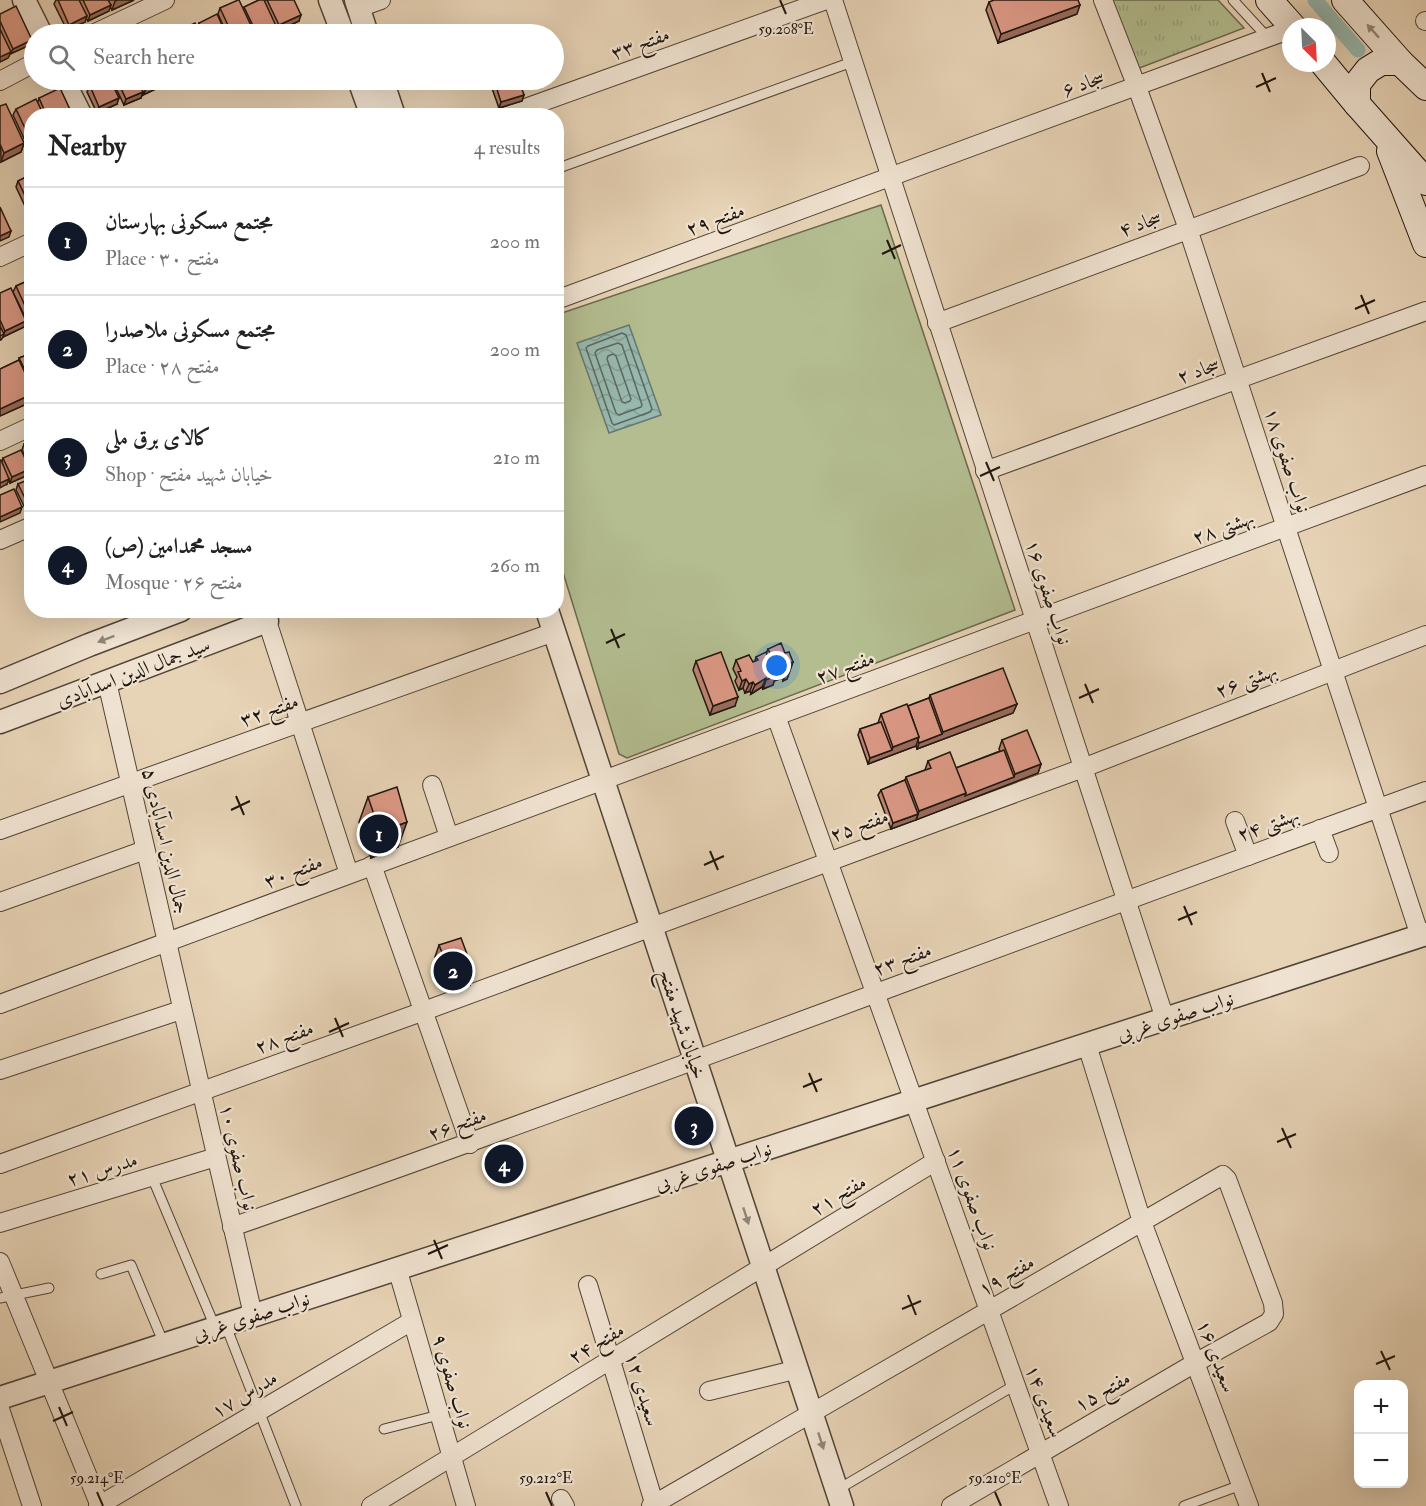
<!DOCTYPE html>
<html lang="en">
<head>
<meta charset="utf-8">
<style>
  :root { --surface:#fff; --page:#f6f6f6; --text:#222; --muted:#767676; --line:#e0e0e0; --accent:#111827 }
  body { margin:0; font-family:"IM FELL Double Pica",Amiri,serif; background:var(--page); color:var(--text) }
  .controls { position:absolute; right:18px; bottom:18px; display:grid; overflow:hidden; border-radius:12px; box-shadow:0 6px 24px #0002 }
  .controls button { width:54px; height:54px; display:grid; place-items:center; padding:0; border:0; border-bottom:2px solid var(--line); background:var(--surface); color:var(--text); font:30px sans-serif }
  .compass { position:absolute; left:1282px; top:18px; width:54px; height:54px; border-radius:50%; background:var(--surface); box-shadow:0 6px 24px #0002; rotate:156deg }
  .you { position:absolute; left:777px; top:666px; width:21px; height:21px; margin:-15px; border:4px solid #fff; border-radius:50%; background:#1a73e8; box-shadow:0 0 0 9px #1a73e833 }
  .badge { display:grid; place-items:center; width:39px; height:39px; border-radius:50%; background:var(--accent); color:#fff; font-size:20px; font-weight:700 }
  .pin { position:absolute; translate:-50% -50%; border:3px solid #fff; box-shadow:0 2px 6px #0006 }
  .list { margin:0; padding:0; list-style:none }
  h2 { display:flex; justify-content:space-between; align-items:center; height:78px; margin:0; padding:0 24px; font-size:26px }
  h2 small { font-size:20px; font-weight:400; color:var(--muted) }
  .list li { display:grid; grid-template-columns:39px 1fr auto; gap:18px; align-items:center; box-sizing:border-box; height:108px; padding:0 24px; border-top:2px solid var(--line) }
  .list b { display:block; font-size:22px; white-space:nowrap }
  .list p { margin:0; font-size:20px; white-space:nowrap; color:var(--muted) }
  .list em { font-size:20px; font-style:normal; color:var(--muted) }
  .icon { flex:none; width:33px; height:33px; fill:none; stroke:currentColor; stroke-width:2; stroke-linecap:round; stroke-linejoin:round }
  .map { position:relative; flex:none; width:1426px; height:1506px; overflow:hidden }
  .search { position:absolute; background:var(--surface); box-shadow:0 6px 24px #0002; left:24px; top:24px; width:540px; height:66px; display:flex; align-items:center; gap:15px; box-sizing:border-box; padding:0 21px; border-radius:33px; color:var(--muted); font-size:22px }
  .panel { position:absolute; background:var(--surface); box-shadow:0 6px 24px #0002; left:24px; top:108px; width:540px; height:510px; border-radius:24px }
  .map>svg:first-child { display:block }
</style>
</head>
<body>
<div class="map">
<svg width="1426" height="1506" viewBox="0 0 1426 1506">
  <defs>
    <pattern id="park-tufts" width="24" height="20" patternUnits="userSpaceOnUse" patternTransform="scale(1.5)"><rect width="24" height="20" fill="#b3bd90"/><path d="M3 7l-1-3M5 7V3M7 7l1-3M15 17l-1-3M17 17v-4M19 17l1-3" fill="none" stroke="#9aa27b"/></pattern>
    <pattern id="water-waves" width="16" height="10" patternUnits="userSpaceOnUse" patternTransform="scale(1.5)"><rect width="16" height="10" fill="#97b8ae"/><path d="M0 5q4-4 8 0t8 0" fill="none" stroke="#829d94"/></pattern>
  </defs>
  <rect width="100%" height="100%" fill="#e7d3b6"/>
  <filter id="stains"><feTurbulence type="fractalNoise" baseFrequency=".00333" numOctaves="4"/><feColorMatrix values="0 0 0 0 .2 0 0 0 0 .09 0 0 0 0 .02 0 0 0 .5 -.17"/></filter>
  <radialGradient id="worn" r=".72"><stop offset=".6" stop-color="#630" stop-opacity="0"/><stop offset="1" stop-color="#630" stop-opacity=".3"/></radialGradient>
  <!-- grass -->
  <polygon fill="#b3bd90" stroke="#6a6a4e" stroke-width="1.5" points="881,205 1015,610 627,758 619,754 557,553 556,315"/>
  <!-- park -->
  <polygon fill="url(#park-tufts)" stroke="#6a6a4e" stroke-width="1.5" points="1104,0 1218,0 1244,28 1129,72"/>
  <!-- water -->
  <polygon fill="url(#water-waves)" stroke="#67776e" stroke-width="1.5" points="629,325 661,415 609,433 577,343"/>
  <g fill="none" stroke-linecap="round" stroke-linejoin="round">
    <!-- shore -->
    <g stroke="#5c675e" stroke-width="1.5">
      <polygon points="622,333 626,335 652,409 650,412 614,425 612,423 586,348 588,346"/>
      <polygon points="618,343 622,345 642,405 641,407 619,415 616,413 595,353 597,350"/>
      <polygon points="613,354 616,356 631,399 630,401 625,403 622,402 607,359 608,356"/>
    </g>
    <!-- canal -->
    <polyline stroke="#97b8ae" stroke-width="15" points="1315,0 1358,50"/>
    <defs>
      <g id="service">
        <polyline points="1233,0 1268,38"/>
        <polyline points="556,169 852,62"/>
        <polyline points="152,1177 215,1327"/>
        <polyline points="101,1274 131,1265 164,1344"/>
        <polyline points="0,1298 49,1288"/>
        <polyline points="226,1326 296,1506"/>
        <polyline points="384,1429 439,1415"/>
        <polyline points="837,1490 1015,1385"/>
        <polyline points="1184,1506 1241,1485"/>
      </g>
      <g id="minor">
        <polyline points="833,0 1165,1019"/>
        <polyline points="1103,0 1137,87 1188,229 1420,936"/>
        <polyline points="358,8 381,0"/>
        <polyline points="1425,21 1426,21"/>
        <polyline points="93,34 165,0"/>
        <polyline points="0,81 34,63"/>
        <polyline points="503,116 826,0"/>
        <polyline points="0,257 32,242"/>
        <polyline points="556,300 1291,29"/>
        <polyline points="937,323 1360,166"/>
        <polyline points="0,441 32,426"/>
        <polyline points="985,471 1426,311"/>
        <polyline points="0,540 32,526"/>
        <polyline points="267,621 349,874"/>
        <polyline points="107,682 253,1315"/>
        <polyline points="776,716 1059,1506"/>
        <polyline points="432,785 449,837"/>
        <polyline points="1235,821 1248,856"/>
        <polyline points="1320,829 1329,853"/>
        <polyline points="0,830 554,632"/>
        <polyline points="372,865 470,1144"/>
        <polyline points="0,902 145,850"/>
        <polyline points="0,1004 1426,475"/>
        <polyline points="1087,1045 1142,1222 1249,1506"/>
        <polyline points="0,1070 181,1010"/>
        <polyline points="0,1164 424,1011 1083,768 1426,635"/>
        <polyline points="0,1223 216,1157"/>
        <path d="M 232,1227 C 632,1087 1027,935 1426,791"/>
        <polyline points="0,1262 100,1506"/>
        <polyline points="397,1268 466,1506"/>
        <polyline points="588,1285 655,1506"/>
        <polyline points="709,1391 798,1369"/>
        <polyline points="0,1409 32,1506"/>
        <polyline points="561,1499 565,1506"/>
        <polyline points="98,1506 412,1321"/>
        <polyline points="371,1506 936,1161"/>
        <polyline points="651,1506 1223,1175 1227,1179 1273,1303 1274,1314 1269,1322 1195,1363 951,1506"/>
      </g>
      <g id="tertiary">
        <polyline points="24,0 41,34"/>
        <polyline points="330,0 343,34"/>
        <polyline points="356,0 367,34"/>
        <polyline points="63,80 81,116"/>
        <polyline points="359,80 372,116"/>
        <polyline points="382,80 394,116"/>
        <polyline points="547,610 842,1506"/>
        <polyline points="0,682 89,645 181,610"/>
        <polyline points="0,722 267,621 263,610"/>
        <polyline points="0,1398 1426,934"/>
      </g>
      <g id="secondary">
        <polyline points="1269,0 1293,27"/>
        <polyline points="1345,0 1400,62"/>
        <polyline points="1323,63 1357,104"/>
        <polyline points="1426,87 1400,62 1381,62 1368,70 1357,84 1357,104 1426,182"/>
        <polyline points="1390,151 1426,244"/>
      </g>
    </defs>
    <!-- service casing -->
    <use href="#service" stroke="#524537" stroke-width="11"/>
    <!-- minor casing -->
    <use href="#minor" stroke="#524537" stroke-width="20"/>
    <!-- tertiary casing -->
    <use href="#tertiary" stroke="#524537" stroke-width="25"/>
    <!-- secondary casing -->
    <use href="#secondary" stroke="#20160d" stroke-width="28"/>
    <!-- service -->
    <use href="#service" stroke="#efe2d0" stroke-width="9"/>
    <!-- minor -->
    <use href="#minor" stroke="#efe2d0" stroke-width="18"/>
    <!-- tertiary -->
    <use href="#tertiary" stroke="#efe2d0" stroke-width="22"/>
    <!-- secondary -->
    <use href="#secondary" stroke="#efe2d0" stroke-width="26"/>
  </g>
  <!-- wall -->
  <g fill="#bd8473" stroke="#20160d" stroke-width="1.5">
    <polygon points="56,0 134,0 112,10 110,6 109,11 88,21 86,18 85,22 67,30 54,4"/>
    <polygon points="259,0 294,0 299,21 277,31 276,30 275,34 227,34 218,14 220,8 243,8 244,7"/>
    <polygon points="989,2 1077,14 998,43 986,10"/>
    <polygon points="0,14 32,40 30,45 10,54 8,58 0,62"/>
    <polygon points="199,23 226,34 175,34 176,32 197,28"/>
    <polygon points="83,80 98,80 86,85"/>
    <polygon points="112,80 180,80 166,86 163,81 162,86 143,95 143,93 141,98 124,105"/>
    <polygon points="489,80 519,80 522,101 499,108"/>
    <polygon points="90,86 117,104 97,113 87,92"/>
    <polygon points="39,98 73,116 32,116 32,148 29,149 13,115 16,109 38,102"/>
    <polygon points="0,106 24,143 21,152 1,162"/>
    <polygon points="32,174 32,216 30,217 16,187 18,181"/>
    <polygon points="32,279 32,323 29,325 13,292 16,286"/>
    <polygon points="0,293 24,327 3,337 1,340 0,340"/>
    <polygon points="32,353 31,402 0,416 0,369 19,360 19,358"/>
    <polygon points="32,441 32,468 31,468 22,450 24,444"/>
    <polygon points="3,458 28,475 10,483 9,480 7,484 2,462"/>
    <polygon points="18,484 32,505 25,508 16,490"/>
    <polygon points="768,649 785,653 793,662 787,679 783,681 782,678 774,681 773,685 763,689 762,687 751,694 750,691 745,693 743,688 739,690 735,681 737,677 733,669 736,660 753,662 755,661 756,657 766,654"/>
    <polygon points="696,661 735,706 710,715 693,670"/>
    <polygon points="930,695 1017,704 1013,713 917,749 916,746 868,764 858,735 860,729 878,723 881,714 908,706 929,698"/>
    <polygon points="1002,740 1041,764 1038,773 891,829 878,795 881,790 905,780 906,777 925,770 928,761 956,768 1000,751 999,749"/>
    <polygon points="368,797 398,847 371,858 359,822"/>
    <polygon points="439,945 470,985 449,992 435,957"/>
  </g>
  <!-- shaded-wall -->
  <g fill="#9a6b5e" stroke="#20160d" stroke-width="1.5">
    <polygon points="118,0 134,0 112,10 115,1"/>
    <polygon points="111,5 109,11 88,21 90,15"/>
    <polygon points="1080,5 1077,14 998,43 1001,34"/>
    <polygon points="301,15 299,21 277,31 279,25"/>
    <polygon points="87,16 85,22 67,30 69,25"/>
    <polygon points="277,28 275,34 263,34"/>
    <polygon points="32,40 30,45 10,54 13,49"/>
    <polygon points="11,52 8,58 0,62 0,57"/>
    <polygon points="88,80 98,80 86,85"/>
    <polygon points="168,80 180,80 166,86"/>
    <polygon points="164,81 162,86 143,95 146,89"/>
    <polygon points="143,92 141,98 124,105 126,99"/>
    <polygon points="524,95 522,101 499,108 501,102"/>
    <polygon points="119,98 117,104 97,113 99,107"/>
    <polygon points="24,143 21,152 1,162 4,153"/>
    <polygon points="11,231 9,237 0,241 0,236"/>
    <polygon points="26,321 24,327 3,337 5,331"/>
    <polygon points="32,394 31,402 0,416 0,409"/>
    <polygon points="30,469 28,475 10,483 12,477"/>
    <polygon points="9,479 7,484 0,488 0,483"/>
    <polygon points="32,500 32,505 25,508 27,502"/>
    <polygon points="22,507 20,513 0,522 0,517"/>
    <polygon points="793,662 787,679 783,681 789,663"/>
    <polygon points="785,669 782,678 774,681 773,685 763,689 766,680 775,673"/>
    <polygon points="766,678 762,687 751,694 755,685"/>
    <polygon points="746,679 743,688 739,690 742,681"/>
    <polygon points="753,682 750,691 745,693 749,684"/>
    <polygon points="738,697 735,706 710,715 713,706"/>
    <polygon points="1017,704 1013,713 917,749 919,743 942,734 943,732"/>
    <polygon points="919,737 916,746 868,764 870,758 892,750 893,747"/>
    <polygon points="1041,764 1038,773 916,820 919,811 966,793 1014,777 1015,774"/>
    <polygon points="918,814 916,820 891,829 893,823"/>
    <polygon points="407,822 398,847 371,858 380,832"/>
    <polygon points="474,973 470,985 449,992 453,980"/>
  </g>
  <!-- building -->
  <g fill="#dc9986" stroke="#20160d" stroke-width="1.5">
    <polygon points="58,0 79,0 87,16 69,25"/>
    <polygon points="83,0 108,0 111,5 90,15"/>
    <polygon points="238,0 239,0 255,34 232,34 220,8"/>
    <polygon points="259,0 264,0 277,28 263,34 257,34 244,7"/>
    <polygon points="267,0 294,0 301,15 279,25"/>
    <polygon points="994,0 1078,0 1080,5 1001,34 989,2"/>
    <polygon points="16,6 32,40 13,49 0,21 0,14"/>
    <polygon points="217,14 226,34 204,34 199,23"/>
    <polygon points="195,23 200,34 177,34 176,32"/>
    <polygon points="0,29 11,52 0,57"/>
    <polygon points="103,80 110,80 119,98 99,107 90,86"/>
    <polygon points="117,80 137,80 143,92 126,99"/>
    <polygon points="141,80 163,80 164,81 146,89"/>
    <polygon points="494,80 519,80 524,95 501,102"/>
    <polygon points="60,88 73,116 47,116 39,98"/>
    <polygon points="36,99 44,116 32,116 32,143 16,109"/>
    <polygon points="6,104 24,143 4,153 0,144 0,106"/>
    <polygon points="350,110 352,116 337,116"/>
    <polygon points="32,174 32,210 18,181"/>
    <polygon points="0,207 11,231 0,236"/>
    <polygon points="32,279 32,319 31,319 16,286"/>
    <polygon points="11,288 26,321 5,331 0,320 0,293"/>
    <polygon points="0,326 4,334 0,336"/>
    <polygon points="32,353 32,384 19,358"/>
    <polygon points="19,360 32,388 32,394 0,409 0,369"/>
    <polygon points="32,441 32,460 24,444"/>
    <polygon points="21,450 30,469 12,477 3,458"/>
    <polygon points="0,460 1,460 9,479 0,483"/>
    <polygon points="32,478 32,500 27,502 18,484"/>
    <polygon points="14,489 22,507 0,517 0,495"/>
    <polygon points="781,643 785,653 789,652 793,662 789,663 790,670 786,672 785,669 775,673 776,676 766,680 766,678 755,685 753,682 749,684 746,679 742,681 738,672 741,671 736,660 749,655 753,662 758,660 756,657 766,652 768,657 771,655 768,649"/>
    <polygon points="721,652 738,697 713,706 696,661"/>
    <polygon points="1003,668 1017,704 943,732 930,695"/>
    <polygon points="929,698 942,734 919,743 918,740 919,737 908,706"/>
    <polygon points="907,704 919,737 893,747 881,714"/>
    <polygon points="881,722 892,750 870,758 860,729"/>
    <polygon points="1027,730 1041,764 1015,774 1002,740"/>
    <polygon points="1004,750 1014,777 965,796 966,793 956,768"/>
    <polygon points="950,752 966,793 919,811 906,777 931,768 928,761"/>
    <polygon points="905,780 918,814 893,823 881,790"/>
    <polygon points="397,787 407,822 380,832 368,797"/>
    <polygon points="461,938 474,973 453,980 439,945"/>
  </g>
  <!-- one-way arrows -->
  <defs><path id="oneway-solid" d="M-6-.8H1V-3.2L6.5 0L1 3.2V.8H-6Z" transform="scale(1.5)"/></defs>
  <g fill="#928678">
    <use href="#oneway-solid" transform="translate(1373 31) rotate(-132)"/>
    <use href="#oneway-solid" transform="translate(106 639) rotate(159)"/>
    <use href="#oneway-solid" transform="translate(746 1216) rotate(72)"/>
    <use href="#oneway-solid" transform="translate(821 1441) rotate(72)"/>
  </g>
  <!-- ticks -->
  <path fill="none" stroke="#20160d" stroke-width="2" d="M 780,0 L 786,14M 1262,73 L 1270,92M 1256,87 L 1276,78M 887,240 L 895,259M 882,254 L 901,245M 1361,295 L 1369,314M 1355,309 L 1375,300M 986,462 L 994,481M 980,476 L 1000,467M 611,629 L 619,648M 606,643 L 625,634M 1085,684 L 1093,703M 1079,698 L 1099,689M 236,796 L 244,815M 231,810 L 250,801M 710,851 L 718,870M 704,865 L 724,856M 1184,906 L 1192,925M 1178,920 L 1197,912M 335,1018 L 343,1037M 329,1032 L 349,1023M 809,1073 L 817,1092M 803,1087 L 822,1079M 1282,1128 L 1291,1148M 1277,1142 L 1296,1134M 434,1240 L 442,1259M 428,1254 L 448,1245M 908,1295 L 916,1315M 902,1309 L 921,1301M 1381,1351 L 1390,1370M 1376,1364 L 1395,1356M 59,1407 L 67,1426M 53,1421 L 73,1412M 97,1492 L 103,1506M 546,1492 L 552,1506M 995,1492 L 1001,1506"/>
  <g text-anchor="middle" stroke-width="4.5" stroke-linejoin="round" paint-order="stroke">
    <!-- street labels -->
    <g font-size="20" fill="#20160d" stroke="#efe2d0">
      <text transform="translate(640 43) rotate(-20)" y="7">مفتح ۳۳</text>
      <text transform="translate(1083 83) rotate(-20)" y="7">سجاد ۶</text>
      <text transform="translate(715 219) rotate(-20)" y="7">مفتح ۲۹</text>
      <text transform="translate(1140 223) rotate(-20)" y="7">سجاد ۴</text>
      <text transform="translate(1198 370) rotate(-20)" y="7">سجاد ۲</text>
      <text transform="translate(1288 460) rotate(72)" y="7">نواب صفوی ۱۸</text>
      <text transform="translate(1223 527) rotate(-20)" y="7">بهشتی ۲۸</text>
      <text transform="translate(1049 592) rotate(72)" y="7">نواب صفوی ۱۶</text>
      <text transform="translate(845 667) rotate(-20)" y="7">مفتح ۲۷</text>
      <text transform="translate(133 672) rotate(-21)" y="7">سید جمال الدین اسدآبادی</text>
      <text transform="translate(1246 680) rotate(-21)" y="7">بهشتی ۲۶</text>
      <text transform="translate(269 710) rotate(-20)" y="7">مفتح ۳۲</text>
      <text transform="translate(1268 824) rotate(-20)" y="7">بهشتی ۲۴</text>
      <text transform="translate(859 825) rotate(-20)" y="7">مفتح ۲۵</text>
      <text transform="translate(166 841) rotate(77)" y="7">جمال الدین اسدآبادی ۵</text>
      <text transform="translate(293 871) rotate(-21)" y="7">مفتح ۳۰</text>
      <text transform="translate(902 959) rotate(-20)" y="7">مفتح ۲۳</text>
      <text transform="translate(1175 1016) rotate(-18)" y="7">نواب صفوی غربی</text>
      <text transform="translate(683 1024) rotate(72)" y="7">خیابان شهید مفتح</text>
      <text transform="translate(284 1037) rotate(-20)" y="7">مفتح ۲۸</text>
      <text transform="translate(457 1124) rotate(-20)" y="7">مفتح ۲۶</text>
      <text transform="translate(239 1157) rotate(77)" y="7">نواب صفوی ۱۰</text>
      <text transform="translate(713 1166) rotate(-18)" y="7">نواب صفوی غربی</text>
      <text transform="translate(102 1169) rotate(-17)" y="7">مدرس ۲۱</text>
      <text transform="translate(838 1195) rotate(-31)" y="7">مفتح ۲۱</text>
      <text transform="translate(973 1198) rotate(70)" y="7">نواب صفوی ۱۱</text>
      <text transform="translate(1006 1275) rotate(-30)" y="7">مفتح ۱۹</text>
      <text transform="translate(251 1316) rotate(-18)" y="7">نواب صفوی غربی</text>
      <text transform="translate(596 1343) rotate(-31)" y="7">مفتح ۲۴</text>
      <text transform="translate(1217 1356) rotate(69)" y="7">سعیدی ۱۶</text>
      <text transform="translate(453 1381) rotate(74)" y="7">نواب صفوی ۹</text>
      <text transform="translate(643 1389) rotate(73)" y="7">سعیدی ۱۲</text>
      <text transform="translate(1102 1391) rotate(-30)" y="7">مفتح ۱۵</text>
      <text transform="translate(244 1394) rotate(-31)" y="7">مدرس ۱۷</text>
      <text transform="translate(1045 1401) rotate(70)" y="7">سعیدی ۱۴</text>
    </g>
  </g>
  <g font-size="15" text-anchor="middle" fill="#20160d" stroke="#efe2d0" stroke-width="4.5" stroke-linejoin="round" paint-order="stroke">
    <text x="786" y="34">59.208°E</text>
    <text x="97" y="1483">59.214°E</text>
    <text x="546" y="1483">59.212°E</text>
    <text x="995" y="1483">59.210°E</text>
  </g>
  <rect width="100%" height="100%" filter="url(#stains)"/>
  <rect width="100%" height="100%" fill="url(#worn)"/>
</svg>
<div class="controls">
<button>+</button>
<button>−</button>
</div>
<svg class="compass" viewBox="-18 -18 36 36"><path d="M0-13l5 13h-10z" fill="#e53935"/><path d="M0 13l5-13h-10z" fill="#767676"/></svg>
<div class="you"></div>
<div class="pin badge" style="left:379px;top:834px">1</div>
<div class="pin badge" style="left:453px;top:971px">2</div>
<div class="pin badge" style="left:694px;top:1126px">3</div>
<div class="pin badge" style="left:504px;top:1164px">4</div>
<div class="search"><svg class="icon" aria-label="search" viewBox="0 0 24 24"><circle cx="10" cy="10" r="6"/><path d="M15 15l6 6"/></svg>Search here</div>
<section class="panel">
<h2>Nearby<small>4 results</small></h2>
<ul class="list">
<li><span class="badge">1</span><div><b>مجتمع مسکونی بهارستان</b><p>Place · مفتح ۳۰</p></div><em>200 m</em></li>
<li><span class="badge">2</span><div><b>مجتمع مسکونی ملاصدرا</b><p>Place · مفتح ۲۸</p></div><em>200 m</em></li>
<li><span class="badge">3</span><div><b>کالای برق ملی</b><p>Shop · خیابان شهید مفتح</p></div><em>210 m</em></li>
<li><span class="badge">4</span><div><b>مسجد محمدامین (ص)</b><p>Mosque · مفتح ۲۶</p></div><em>260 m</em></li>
</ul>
</section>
</div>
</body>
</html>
